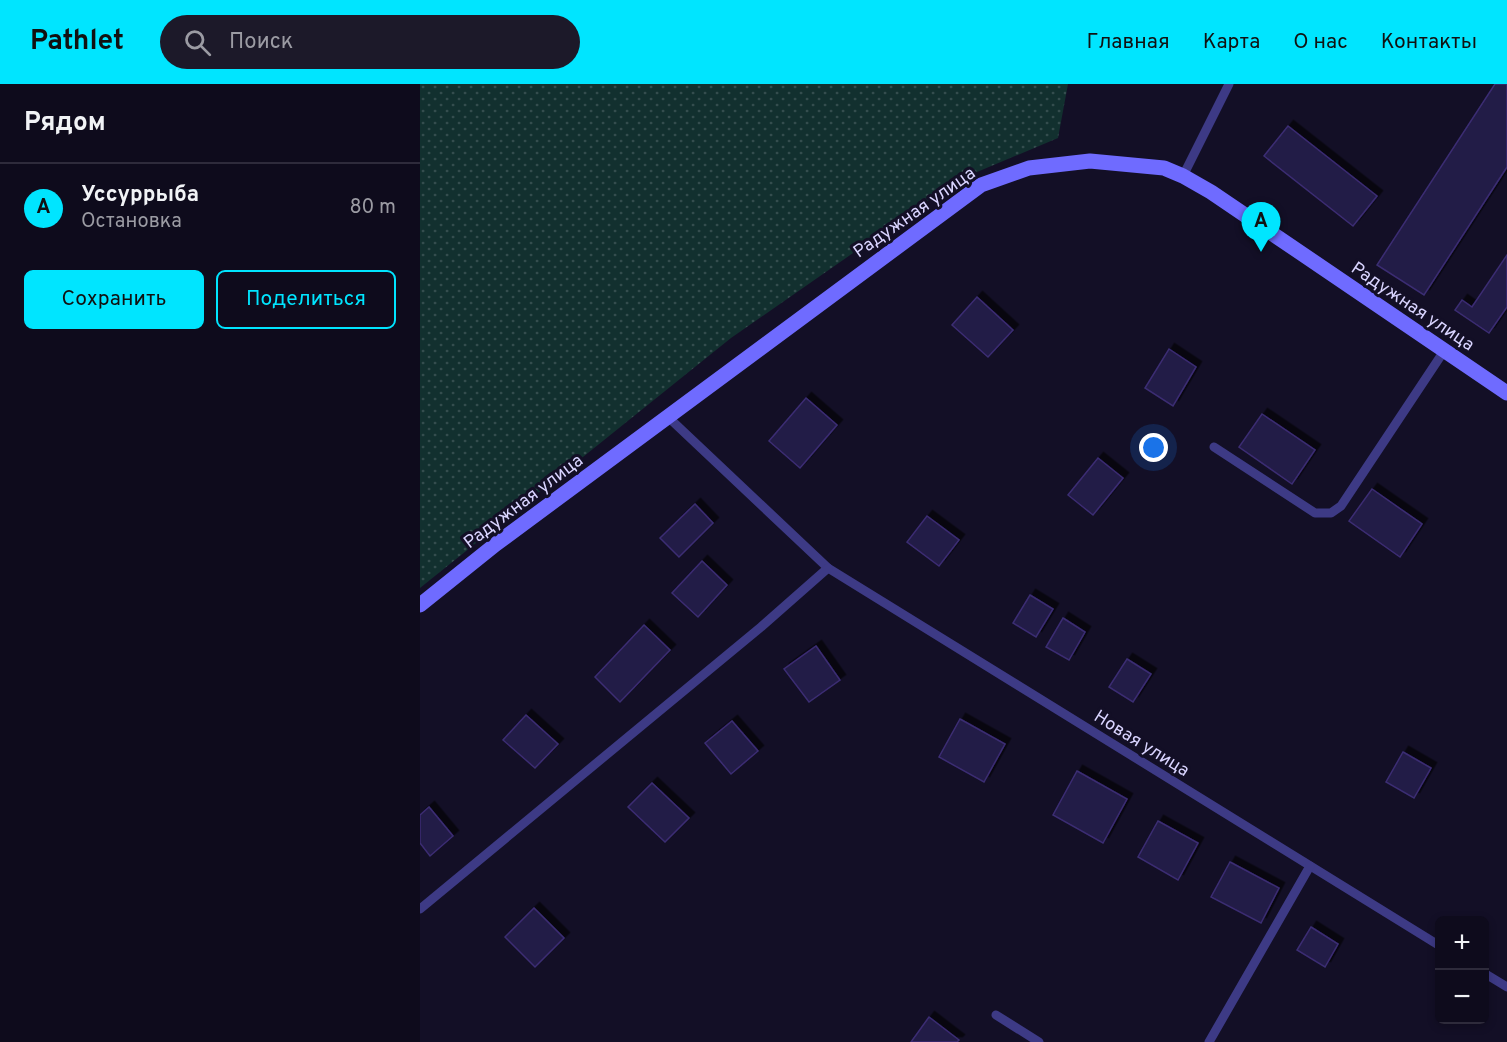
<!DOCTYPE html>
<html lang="ru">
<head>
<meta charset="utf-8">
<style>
  :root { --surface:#0e0b1c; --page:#1c1929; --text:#f1f3f6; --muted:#9b9ba3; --line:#2e2b3b; --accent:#00e5ff }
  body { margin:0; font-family:Overpass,sans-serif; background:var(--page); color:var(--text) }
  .controls { position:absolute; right:18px; bottom:18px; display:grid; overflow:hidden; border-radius:9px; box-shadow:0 3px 9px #0003 }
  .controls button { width:54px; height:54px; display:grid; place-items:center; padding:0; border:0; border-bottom:2px solid var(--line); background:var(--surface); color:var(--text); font:30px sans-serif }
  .you { position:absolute; left:734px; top:364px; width:21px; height:21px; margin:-15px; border:4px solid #fff; border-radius:50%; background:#1a73e8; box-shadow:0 0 0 9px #1a73e833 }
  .badge { display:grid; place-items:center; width:39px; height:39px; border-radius:50%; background:var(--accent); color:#111; font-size:20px; font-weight:700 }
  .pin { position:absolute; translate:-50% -50px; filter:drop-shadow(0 2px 3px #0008) }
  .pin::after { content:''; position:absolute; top:32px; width:21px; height:18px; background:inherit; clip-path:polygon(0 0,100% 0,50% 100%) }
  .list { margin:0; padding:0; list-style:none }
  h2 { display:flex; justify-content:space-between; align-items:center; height:78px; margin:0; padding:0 24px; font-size:26px }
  h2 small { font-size:20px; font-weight:400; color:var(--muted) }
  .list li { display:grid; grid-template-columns:39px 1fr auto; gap:18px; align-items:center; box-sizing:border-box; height:90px; padding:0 24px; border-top:2px solid var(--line) }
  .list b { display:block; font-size:22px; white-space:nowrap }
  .list p { margin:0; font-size:20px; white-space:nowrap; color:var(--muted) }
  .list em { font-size:20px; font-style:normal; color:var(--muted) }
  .actions { display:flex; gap:12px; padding:18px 24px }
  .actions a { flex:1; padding:14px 0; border:2px solid var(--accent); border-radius:9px; text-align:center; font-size:21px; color:var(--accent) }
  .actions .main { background:var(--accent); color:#111 }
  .icon { flex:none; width:33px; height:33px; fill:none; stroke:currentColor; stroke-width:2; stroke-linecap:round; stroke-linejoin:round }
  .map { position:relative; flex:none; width:1087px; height:958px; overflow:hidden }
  header { display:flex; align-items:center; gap:36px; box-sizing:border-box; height:84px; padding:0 30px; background:var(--accent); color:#111 }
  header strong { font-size:28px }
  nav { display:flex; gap:33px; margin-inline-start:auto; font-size:21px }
  .search { width:420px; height:54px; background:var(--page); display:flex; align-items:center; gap:15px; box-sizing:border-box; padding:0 21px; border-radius:33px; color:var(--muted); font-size:22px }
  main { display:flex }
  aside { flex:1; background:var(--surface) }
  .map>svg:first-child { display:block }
</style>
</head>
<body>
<header>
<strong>Pathlet</strong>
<div class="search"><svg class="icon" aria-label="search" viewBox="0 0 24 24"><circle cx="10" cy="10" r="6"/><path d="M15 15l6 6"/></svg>Поиск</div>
<nav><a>Главная</a><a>Карта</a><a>О нас</a><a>Контакты</a></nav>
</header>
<main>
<aside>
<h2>Рядом<small></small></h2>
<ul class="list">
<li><span class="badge">A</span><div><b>Уссуррыба</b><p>Остановка</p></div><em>80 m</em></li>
</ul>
<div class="actions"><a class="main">Сохранить</a><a>Поделиться</a></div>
</aside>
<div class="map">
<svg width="1087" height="958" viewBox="0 0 1087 958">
  <defs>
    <pattern id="grass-dots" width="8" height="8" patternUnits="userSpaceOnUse" patternTransform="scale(1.5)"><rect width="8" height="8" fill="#12302f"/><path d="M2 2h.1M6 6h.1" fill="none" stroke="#344d4e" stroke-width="1.8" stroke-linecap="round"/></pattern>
    <filter id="shadow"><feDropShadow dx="5.5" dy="-5.5" stdDeviation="0" flood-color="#0009"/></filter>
  </defs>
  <rect width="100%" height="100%" fill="#130f26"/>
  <!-- grass -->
  <polygon fill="url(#grass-dots)" points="0,0 648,0 638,54 538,96 311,254 0,504"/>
  <!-- building -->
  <g fill="#241b47" stroke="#3b2d73" stroke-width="1.5" filter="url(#shadow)">
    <polygon points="1075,0 1087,0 1087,83 1004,211 957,181"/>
    <polygon points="868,42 957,112 933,142 844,72"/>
    <polygon points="1087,171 1087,223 1069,249 1035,226 1042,216 1052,223"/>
    <polygon points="557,213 593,246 568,273 532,241"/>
    <polygon points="749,265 776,283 753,322 725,304"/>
    <polygon points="386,314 417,341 380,384 349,357"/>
    <polygon points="842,330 895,366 872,400 819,363"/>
    <polygon points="678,374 703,394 673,431 648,411"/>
    <polygon points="952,405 1002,440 980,473 929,437"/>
    <polygon points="275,420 293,439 259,473 240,454"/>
    <polygon points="507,432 539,456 519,482 487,458"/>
    <polygon points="282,477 307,501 278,533 252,509"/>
    <polygon points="610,511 633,525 616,553 593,539"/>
    <polygon points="643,534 665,548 649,576 626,563"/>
    <polygon points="224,541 250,566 200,618 175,593"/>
    <polygon points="396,562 420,596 389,618 364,585"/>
    <polygon points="707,575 731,590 713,618 689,603"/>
    <polygon points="106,631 138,660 115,684 83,656"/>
    <polygon points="540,635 585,660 564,698 519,673"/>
    <polygon points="312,637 338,667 311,690 285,659"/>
    <polygon points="983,668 1011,684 994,714 966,698"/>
    <polygon points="657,687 707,715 683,759 633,731"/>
    <polygon points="232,699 269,734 245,758 208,723"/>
    <polygon points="9,723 33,752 10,772 0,759 0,731"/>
    <polygon points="738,737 778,759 758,796 718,773"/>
    <polygon points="810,778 859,804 841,839 791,813"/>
    <polygon points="114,824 144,854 115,883 85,853"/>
    <polygon points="891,843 918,860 905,883 877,866"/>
    <polygon points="509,933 539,956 537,958 491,958"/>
  </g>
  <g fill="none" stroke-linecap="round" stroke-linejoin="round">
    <!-- lane -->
    <g stroke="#3d3a85" stroke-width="9">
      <polyline points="763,92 809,0"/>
      <polyline points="248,333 408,484 1020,862"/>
      <polyline points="794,363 895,429 911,429 921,422 1024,267"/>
      <polyline points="0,825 341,543 408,484"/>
      <polyline points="1064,889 1087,903"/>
      <polyline points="576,931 619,958"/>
      <polyline points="789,958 890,782"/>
    </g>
    <!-- secondary -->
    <polyline stroke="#6f6bff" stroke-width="15" points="0,521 76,460 561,101 609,84 670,77 744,84 763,92 791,108 1087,309"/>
  </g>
  <g text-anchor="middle" stroke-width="6" stroke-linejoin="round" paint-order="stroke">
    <!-- street labels -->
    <g font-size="18" fill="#d9d4ff" stroke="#130f26">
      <text transform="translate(494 128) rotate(-35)" y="6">Радужная улица</text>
      <text transform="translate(993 222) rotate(34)" y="6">Радужная улица</text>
      <text transform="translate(103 417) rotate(-37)" y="6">Радужная улица</text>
      <text transform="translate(722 659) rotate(32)" y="6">Новая улица</text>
    </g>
  </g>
</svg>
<div class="controls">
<button>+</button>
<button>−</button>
</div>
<div class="you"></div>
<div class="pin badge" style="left:841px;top:168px">A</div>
</div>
</main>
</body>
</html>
